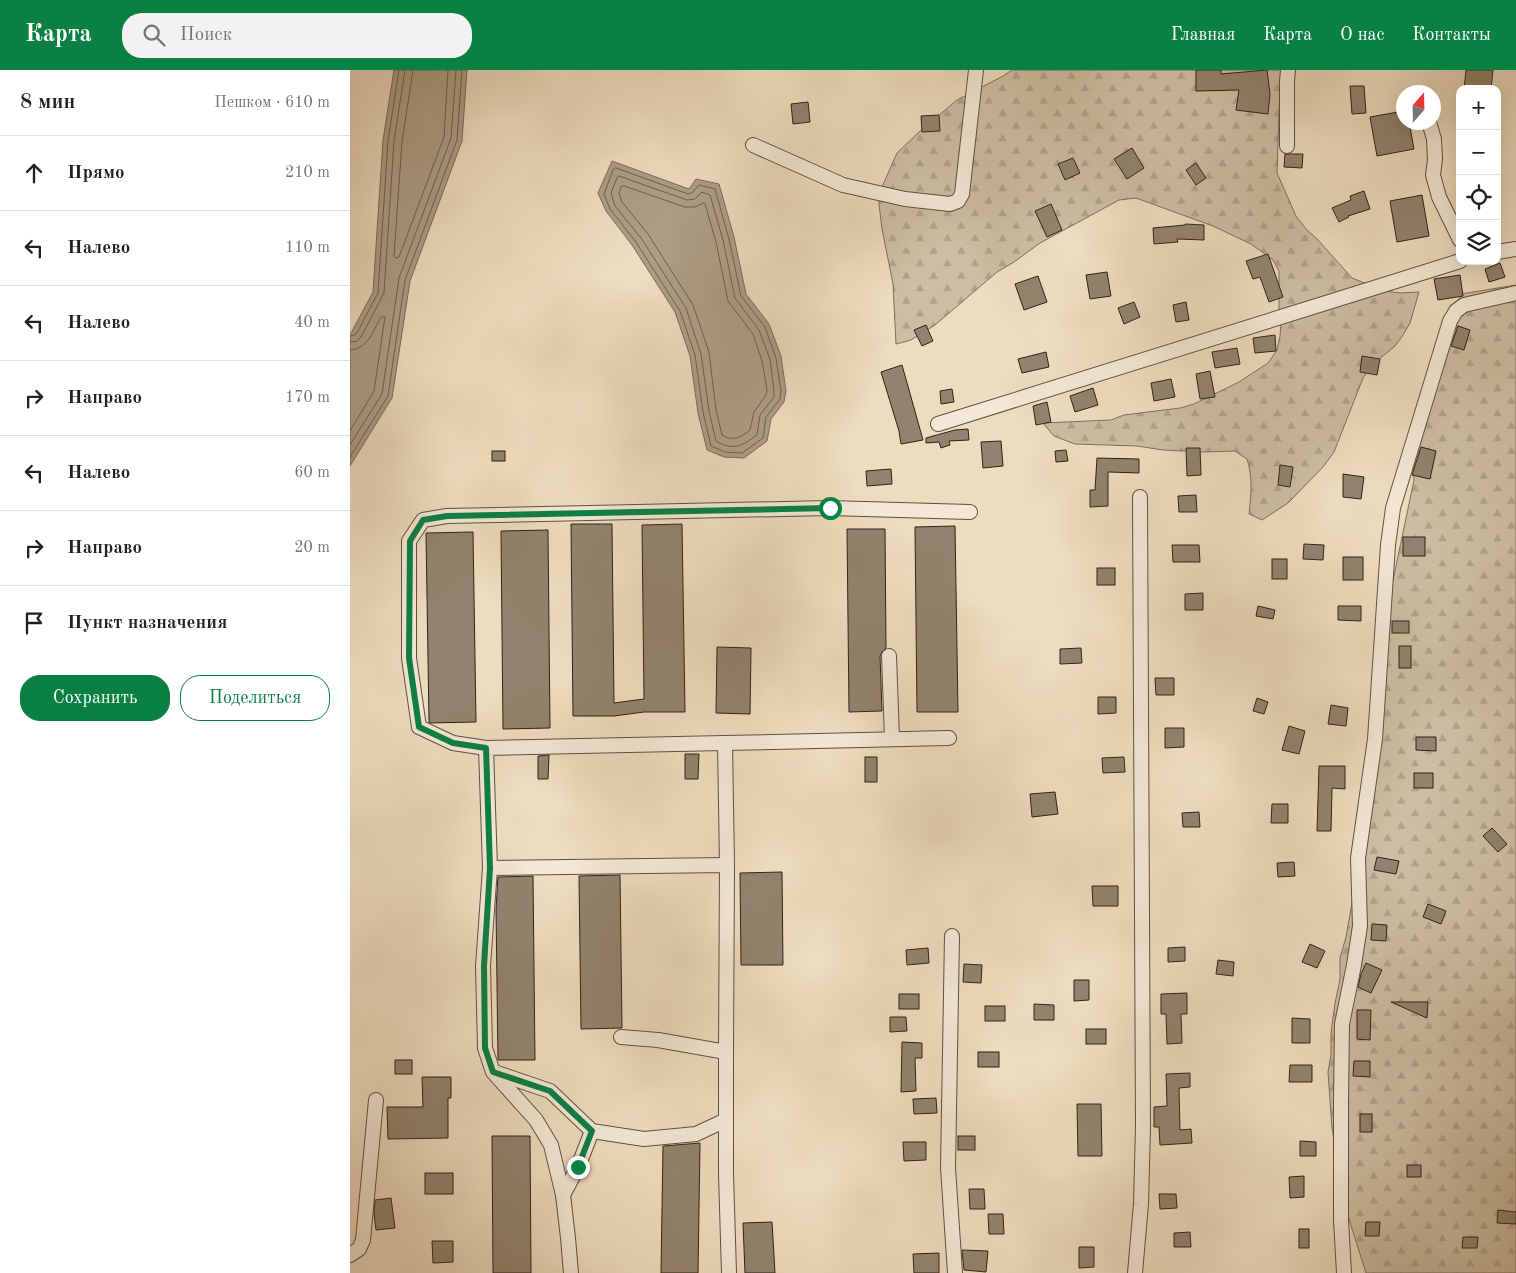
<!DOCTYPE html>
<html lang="ru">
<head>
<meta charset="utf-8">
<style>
  :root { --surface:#fff; --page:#f2f2f2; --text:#202124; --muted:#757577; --line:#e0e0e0; --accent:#0b8043 }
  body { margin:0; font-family:"Old Standard TT",serif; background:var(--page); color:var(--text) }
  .controls { position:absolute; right:15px; top:15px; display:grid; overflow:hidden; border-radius:10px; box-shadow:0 5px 20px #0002 }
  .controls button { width:45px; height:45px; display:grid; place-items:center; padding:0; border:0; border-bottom:1px solid var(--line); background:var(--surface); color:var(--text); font:25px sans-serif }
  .compass { position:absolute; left:1046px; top:15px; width:45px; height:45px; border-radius:50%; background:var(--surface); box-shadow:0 5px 20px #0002; rotate:20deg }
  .stop { position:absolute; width:15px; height:15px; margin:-11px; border:4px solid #0b8043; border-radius:50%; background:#fff }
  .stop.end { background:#0b8043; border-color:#fff; box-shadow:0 1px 5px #0008 }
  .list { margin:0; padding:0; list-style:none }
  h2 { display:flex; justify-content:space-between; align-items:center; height:65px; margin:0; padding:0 20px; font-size:21px }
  h2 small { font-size:16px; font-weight:400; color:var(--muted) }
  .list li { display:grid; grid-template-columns:32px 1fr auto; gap:15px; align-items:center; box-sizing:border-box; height:75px; padding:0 20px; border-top:1px solid var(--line) }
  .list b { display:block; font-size:19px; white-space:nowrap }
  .list em { font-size:16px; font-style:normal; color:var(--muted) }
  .actions { display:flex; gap:10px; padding:15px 20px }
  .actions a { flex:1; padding:11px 0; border:1px solid var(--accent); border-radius:20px; text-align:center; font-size:18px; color:var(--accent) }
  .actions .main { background:var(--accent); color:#fff }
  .icon { flex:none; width:28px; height:28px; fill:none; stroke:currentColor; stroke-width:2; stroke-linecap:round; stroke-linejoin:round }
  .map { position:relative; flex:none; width:1166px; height:1203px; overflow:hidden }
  header { display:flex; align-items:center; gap:30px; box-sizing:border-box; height:70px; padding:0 25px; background:var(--accent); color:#fff }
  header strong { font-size:24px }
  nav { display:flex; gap:28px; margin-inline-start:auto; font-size:18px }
  .search { width:350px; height:45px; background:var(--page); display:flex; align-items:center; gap:12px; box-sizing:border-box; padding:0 18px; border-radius:20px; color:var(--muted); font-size:19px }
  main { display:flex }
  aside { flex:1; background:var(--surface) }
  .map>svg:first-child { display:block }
</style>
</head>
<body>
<header>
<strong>Карта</strong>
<div class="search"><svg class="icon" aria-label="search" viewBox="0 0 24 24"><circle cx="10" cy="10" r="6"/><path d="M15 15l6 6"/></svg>Поиск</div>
<nav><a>Главная</a><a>Карта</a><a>О нас</a><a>Контакты</a></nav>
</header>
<main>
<aside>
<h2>8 мин<small>Пешком · 610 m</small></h2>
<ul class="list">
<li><svg class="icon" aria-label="ahead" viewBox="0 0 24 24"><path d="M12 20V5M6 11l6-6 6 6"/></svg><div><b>Прямо</b></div><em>210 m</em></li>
<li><svg class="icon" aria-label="left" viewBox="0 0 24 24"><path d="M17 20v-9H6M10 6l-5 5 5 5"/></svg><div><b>Налево</b></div><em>110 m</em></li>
<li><svg class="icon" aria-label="left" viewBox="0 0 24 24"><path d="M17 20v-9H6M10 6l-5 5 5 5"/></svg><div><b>Налево</b></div><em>40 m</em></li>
<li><svg class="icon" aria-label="right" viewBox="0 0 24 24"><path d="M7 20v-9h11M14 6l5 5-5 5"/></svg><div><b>Направо</b></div><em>170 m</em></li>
<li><svg class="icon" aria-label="left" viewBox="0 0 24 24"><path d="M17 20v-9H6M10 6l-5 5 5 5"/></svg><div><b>Налево</b></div><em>60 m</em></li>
<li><svg class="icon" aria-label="right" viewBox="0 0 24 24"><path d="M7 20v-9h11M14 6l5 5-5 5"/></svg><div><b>Направо</b></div><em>20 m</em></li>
<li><svg class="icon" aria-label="arrive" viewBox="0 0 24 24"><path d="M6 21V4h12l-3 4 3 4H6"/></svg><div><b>Пункт назначения</b></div></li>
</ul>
<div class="actions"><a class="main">Сохранить</a><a>Поделиться</a></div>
</aside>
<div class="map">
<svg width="1166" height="1203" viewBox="0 0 1166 1203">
  <defs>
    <pattern id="forest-firs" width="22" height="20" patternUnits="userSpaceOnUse" patternTransform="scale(1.25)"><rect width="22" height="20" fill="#cdbda2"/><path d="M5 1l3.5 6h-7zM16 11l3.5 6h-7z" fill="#b0a28b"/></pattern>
  </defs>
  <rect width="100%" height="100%" fill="#eddcbe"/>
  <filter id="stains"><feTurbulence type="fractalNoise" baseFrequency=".004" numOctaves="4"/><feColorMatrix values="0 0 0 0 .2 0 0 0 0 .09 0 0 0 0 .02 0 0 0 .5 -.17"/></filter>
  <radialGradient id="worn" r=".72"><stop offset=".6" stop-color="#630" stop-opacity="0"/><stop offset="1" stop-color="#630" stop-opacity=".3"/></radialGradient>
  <!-- forest -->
  <g fill="url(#forest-firs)" stroke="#7e705c">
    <path d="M 662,0 L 933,0 L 930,15 L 927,103 L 946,146 L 956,159 L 968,170 L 1002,208 L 1034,221 L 1051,223 L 1069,222 L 1060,253 L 1053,265 L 1045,276 L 1022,295 L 1013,308 L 984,382 L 973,397 L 938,433 L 912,450 L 899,444 C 901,425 903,407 897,389 L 885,381 L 854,382 L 813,380 L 787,376 L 725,374 L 704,366 L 693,353 L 761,350 L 774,345 L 830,338 L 844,334 L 889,312 L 918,293 L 927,280 L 930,266 L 931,253 L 929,238 L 929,201 L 923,190 L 901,174 L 863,156 L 786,128 L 769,130 L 690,173 L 664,192 L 647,202 L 585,255 L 561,270 L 546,274 L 543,214 L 532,159 L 528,126 L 547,83 L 568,63 L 607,30 L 653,6 Z"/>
    <polygon points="1166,215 1166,1203 1016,1203 997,1143 982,1058 978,1002 981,985 981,963 985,933 990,909 990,888 996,867 1005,816 1037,539 1064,410 1062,380 1072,332 1111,224"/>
  </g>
  <!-- water -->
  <g fill="#ad9d85" stroke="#7b6c59">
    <polygon points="44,0 117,0 112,71 60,211 42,328 0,396 0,265 23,222 33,70"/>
    <polygon points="262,91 339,119 346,109 369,114 384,167 396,224 419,254 431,286 436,321 434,332 421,349 417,371 394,388 374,387 357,380 348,343 340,286 325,242 282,175 256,141 248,123"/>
  </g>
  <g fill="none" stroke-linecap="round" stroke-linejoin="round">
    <!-- shore -->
    <g stroke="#6e604e" stroke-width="1">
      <polyline points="63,0 52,72 44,186 46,188 49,187 94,67 98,0"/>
      <polygon points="266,98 338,124 343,122 349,115 365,119 379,169 391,226 415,257 426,288 431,321 430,329 416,347 413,368 392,383 375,382 361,376 353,342 345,285 330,241 286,172 260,139 254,124 263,100"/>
      <path d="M 269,106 L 337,130 L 345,129 L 352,122 L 360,125 L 373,170 L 385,228 L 409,260 L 420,289 L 424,321 L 424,327 L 410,345 L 407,365 C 392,376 383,381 366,371 L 359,341 L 351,284 L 336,238 L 291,168 L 265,136 L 261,123 L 267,108 Z"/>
      <path d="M 274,116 L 335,137 L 345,137 L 353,133 L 355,134 L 366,172 L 378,231 L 403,264 L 412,291 L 417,320 L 416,325 L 404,342 L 400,360 C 391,367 383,372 372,365 L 366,340 L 359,282 L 343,235 L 298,164 L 272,132 L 269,123 L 271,117 Z"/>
      <polyline points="0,266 4,265 7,263 28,223 38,71 49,0"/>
      <polyline points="0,272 7,271 11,267 34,223 44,71 55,0"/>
      <path d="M 0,280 C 18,279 23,261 31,247 L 35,247 L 24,321 L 0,361"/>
      <polyline points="0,375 32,324 49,208 101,68 106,0"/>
      <polyline points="0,387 38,326 55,210 107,70 112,0"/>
    </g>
  </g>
  <!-- building -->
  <g fill="#92836e" stroke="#302317">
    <polygon points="846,0 871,0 871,4 917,0 920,24 918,44 886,40 889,20 846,21"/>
    <polygon points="1116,0 1143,0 1141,19 1114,19"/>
    <polygon points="1000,16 1014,16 1016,43 1002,44"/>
    <polygon points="458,32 460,52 443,54 441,34"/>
    <polygon points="1054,41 1054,52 1059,52 1064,79 1027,86 1020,47"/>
    <polygon points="589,45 590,61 572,62 571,46"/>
    <polygon points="782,78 794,98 777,109 764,89"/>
    <polygon points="935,84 953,84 952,98 934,97"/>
    <polygon points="723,88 730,103 715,110 708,94"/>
    <polygon points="846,93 856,108 846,115 836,100"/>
    <polygon points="1014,121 1020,139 998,146 999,147 989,152 982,138 1001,130 1000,126"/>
    <polygon points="1072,125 1079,166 1047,172 1040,131"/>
    <polygon points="701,134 712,160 697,167 685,141"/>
    <polygon points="835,154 854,155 854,170 827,169 828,172 804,174 803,158 835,155"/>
    <polygon points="918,184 933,227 919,232 910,207 903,209 896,191"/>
    <polygon points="1150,193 1155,207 1139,212 1135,199"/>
    <polygon points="757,202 761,226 740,229 736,205"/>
    <polygon points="1110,205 1113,226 1088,230 1084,209"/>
    <polygon points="688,206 697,232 674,240 665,214"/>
    <polygon points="784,232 790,247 774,254 768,238"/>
    <polygon points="836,232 839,250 826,252 823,235"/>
    <polygon points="576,255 583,271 572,276 564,260"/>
    <polygon points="1108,256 1120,260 1114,280 1101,276"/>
    <polygon points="925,265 926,281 905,283 903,268"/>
    <polygon points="887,278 890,294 865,298 862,282"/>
    <polygon points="696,282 699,297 672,303 668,289"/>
    <polygon points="1012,286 1030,289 1027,305 1010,302"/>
    <polygon points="552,295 573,370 551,374 549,361 531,302"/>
    <polygon points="860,301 865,327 850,329 846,304"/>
    <polygon points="821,309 825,327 804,331 801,313"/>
    <polygon points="743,318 748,335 725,342 720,326"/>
    <polygon points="602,319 604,332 591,334 590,321"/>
    <polygon points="697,332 701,352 686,355 683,336"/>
    <polygon points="618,359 619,370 599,371 600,375 591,378 589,372 576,373 576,368 605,360"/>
    <polygon points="651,371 653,396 633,398 631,372"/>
    <polygon points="1071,377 1086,381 1080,409 1062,405"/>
    <polygon points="836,378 850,378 851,405 837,406"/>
    <polygon points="716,380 718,391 706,392 705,381"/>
    <rect x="142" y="381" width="13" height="10"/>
    <polygon points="747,388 789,389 789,403 758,402 758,436 740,437 740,420 745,420"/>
    <polygon points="930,395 943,397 940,417 928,415"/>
    <polygon points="541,399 542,414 517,416 516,401"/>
    <polygon points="993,404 1014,407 1011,429 993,427"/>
    <polygon points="846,425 847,442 829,442 828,426"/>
    <polygon points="221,454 262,454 264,633 294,629 292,455 332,454 335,642 294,642 264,646 223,646"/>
    <polygon points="605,456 608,642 567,642 565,457"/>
    <polygon points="497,459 535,459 536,578 532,582 530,586 532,641 499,642"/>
    <polygon points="198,460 200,658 153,659 151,461"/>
    <polygon points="123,462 126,652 80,653 79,652 76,463"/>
    <rect x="1053" y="467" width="22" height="19"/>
    <polygon points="954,474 974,475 973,490 953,489"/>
    <polygon points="822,475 849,475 850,492 823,492"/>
    <rect x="993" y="487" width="20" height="23"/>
    <rect x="922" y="489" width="15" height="20"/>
    <rect x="747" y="498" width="18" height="17"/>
    <polygon points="853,523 853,540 835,540 835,524"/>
    <polygon points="908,536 925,540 923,549 906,546"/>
    <polygon points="988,536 1011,536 1011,551 988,550"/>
    <rect x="1042" y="551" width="17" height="12"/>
    <rect x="1049" y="576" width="12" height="22"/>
    <polygon points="367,577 401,578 400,644 366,643"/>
    <polygon points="731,578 732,593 710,594 710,579"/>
    <polygon points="805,608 824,608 824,625 806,625"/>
    <polygon points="748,627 766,627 766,643 748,644"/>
    <polygon points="907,628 918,632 914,644 903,641"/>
    <polygon points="981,635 998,638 996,656 978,654"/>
    <polygon points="939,656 955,661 949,684 932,680"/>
    <polygon points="815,658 834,658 834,677 815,678"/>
    <polygon points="1066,667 1086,667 1086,681 1066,680"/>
    <polygon points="335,684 349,684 348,709 335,709"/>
    <polygon points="199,685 198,709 188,709 188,686"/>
    <rect x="515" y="687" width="12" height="25"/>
    <polygon points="774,687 775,702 753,703 752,688"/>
    <polygon points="969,696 995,696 995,719 982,718 981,761 967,761"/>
    <rect x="1064" y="703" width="19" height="15"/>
    <polygon points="705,722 708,744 682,747 680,724"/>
    <polygon points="922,734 938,734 938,753 921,753"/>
    <polygon points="849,742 850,757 833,757 832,743"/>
    <polygon points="1142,758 1157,774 1148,782 1133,766"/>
    <polygon points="1027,787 1049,791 1046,804 1024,800"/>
    <polygon points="944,792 945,806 928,807 927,793"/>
    <polygon points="432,802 433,895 391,895 390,803"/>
    <polygon points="270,805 272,958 231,959 229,806"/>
    <polygon points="183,806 185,990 148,990 146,839 148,807"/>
    <polygon points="742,816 768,816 768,836 743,836"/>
    <polygon points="1078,834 1096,841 1091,854 1073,847"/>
    <polygon points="1022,854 1037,855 1036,871 1021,870"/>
    <polygon points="960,874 975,881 967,898 952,892"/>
    <polygon points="835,877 835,891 818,892 818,878"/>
    <polygon points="578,878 579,893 557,895 556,880"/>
    <polygon points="868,890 884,892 883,906 866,904"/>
    <polygon points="1016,893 1032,900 1021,923 1008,917 1011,904"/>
    <polygon points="614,894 632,895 631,913 613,912"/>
    <polygon points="724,910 739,910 739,930 724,931"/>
    <polygon points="837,923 837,944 831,944 832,973 817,974 816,944 811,944 811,924"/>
    <rect x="549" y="924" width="20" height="15"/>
    <polygon points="1041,932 1078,932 1077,948"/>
    <polygon points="684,934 704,935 704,950 684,950"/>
    <rect x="635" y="936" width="20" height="15"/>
    <polygon points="1007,940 1021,940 1020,970 1007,969"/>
    <polygon points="540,947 556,947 557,961 540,962"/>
    <polygon points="942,948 960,949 960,973 942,973"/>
    <rect x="736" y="959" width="20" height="15"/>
    <polygon points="552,972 572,973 572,988 565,988 566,1021 551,1022"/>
    <rect x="628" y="982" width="21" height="15"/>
    <rect x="45" y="990" width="17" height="14"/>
    <polygon points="1004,991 1020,991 1020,1007 1003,1006"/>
    <polygon points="940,995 962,995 962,1012 939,1012"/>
    <polygon points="840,1003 840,1017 829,1018 830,1060 841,1059 842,1073 810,1075 809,1057 804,1057 804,1037 817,1036 816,1004"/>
    <polygon points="72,1007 101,1007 101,1028 98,1028 98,1068 38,1069 37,1037 73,1037"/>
    <polygon points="586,1028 587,1043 564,1044 563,1029"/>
    <polygon points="727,1034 751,1034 752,1086 728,1086"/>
    <rect x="1010" y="1044" width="12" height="18"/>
    <polygon points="142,1066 180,1066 181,1203 143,1203"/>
    <rect x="608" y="1066" width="17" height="14"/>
    <polygon points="950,1071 966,1072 966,1086 950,1086"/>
    <polygon points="553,1072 576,1072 576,1090 554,1091"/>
    <polygon points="350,1073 348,1203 311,1203 313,1076"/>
    <rect x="1057" y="1095" width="14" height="12"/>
    <rect x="75" y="1103" width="28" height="21"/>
    <polygon points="954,1106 954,1127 940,1128 939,1107"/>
    <polygon points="619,1119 634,1119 635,1139 620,1139"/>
    <polygon points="809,1124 826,1124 827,1138 810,1139"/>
    <polygon points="41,1128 45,1158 26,1160 24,1143 25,1130"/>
    <polygon points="1148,1140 1166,1142 1166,1154 1147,1153"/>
    <polygon points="638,1144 653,1144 654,1164 639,1164"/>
    <polygon points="422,1152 425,1203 395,1203 393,1153"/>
    <polygon points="1016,1152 1030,1152 1029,1166 1015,1166"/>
    <rect x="949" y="1159" width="10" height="19"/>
    <polygon points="840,1162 841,1177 824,1177 824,1163"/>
    <polygon points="1113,1167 1128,1167 1127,1178 1112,1178"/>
    <polygon points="82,1171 103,1171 103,1192 83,1193"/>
    <polygon points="729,1177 744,1177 744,1197 729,1198"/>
    <polygon points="612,1180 638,1181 636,1202 614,1200"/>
    <polygon points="589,1183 589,1203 564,1203 563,1184"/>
  </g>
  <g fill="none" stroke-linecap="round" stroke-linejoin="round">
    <defs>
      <g id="minor">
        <polyline points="1079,52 1084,69 1085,89 1083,105 1089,127 1110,170"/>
        <polyline points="403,75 493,115 555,129 600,134 608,131 612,124 626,0"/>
        <polyline points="937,76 937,12 938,0"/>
        <polyline points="1147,182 1166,179"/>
        <path d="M 588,354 C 763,301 936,245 1110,191"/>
        <polyline points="539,586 542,668"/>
        <polyline points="375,673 599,668"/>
        <polyline points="136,678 103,673 69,657 59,588 59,471 73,450 97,446 479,438 620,442"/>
        <polyline points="140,798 377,795 376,982"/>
        <polyline points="602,866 598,1098 605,1203"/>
        <polyline points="144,1002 200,1021 242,1061 294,1069 346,1064 376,1050 376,982 308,970 271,967"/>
        <polyline points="376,1050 376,1104 379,1203"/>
        <polyline points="213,1125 228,1097 242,1061"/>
        <polyline points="0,1185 9,1179 13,1170 26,1030"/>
        <polyline points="221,1203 218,1168 213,1125 201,1075 186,1050 143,1002 135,978 133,896 140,798 136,678 375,673 377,795"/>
        <polyline points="785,1203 791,1134 793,1056 790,427"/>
        <polyline points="994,1203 991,1150 991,1031 992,954 1004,895 1010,856 1008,788 1025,669 1038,475 1043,438 1100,251 1106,241 1114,235 1166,223"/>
      </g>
    </defs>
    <!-- minor casing -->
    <use href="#minor" stroke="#5f5141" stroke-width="16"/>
    <!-- minor -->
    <use href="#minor" stroke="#f3e8d5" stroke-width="14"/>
  </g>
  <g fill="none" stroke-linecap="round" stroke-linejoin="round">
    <!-- route -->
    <polyline stroke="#0b8043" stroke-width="6" points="228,1097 242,1061 200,1021 143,1002 135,978 134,896 140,798 136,678 103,673 69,657 59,588 60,471 73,450 97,446 480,438"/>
  </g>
  <rect width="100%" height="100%" filter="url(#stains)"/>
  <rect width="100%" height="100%" fill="url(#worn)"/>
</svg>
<div class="controls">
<button>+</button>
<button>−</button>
<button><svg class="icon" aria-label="locate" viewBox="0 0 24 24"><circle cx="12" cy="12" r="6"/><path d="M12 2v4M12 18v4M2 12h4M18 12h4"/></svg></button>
<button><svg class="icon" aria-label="layers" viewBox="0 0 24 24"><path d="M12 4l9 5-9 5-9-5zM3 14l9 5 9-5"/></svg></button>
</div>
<svg class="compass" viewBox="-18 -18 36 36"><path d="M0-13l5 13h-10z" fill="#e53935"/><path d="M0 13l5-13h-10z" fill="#757577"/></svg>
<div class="stop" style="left:480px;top:438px"></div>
<div class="stop end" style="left:228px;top:1097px"></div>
</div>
</main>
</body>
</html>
